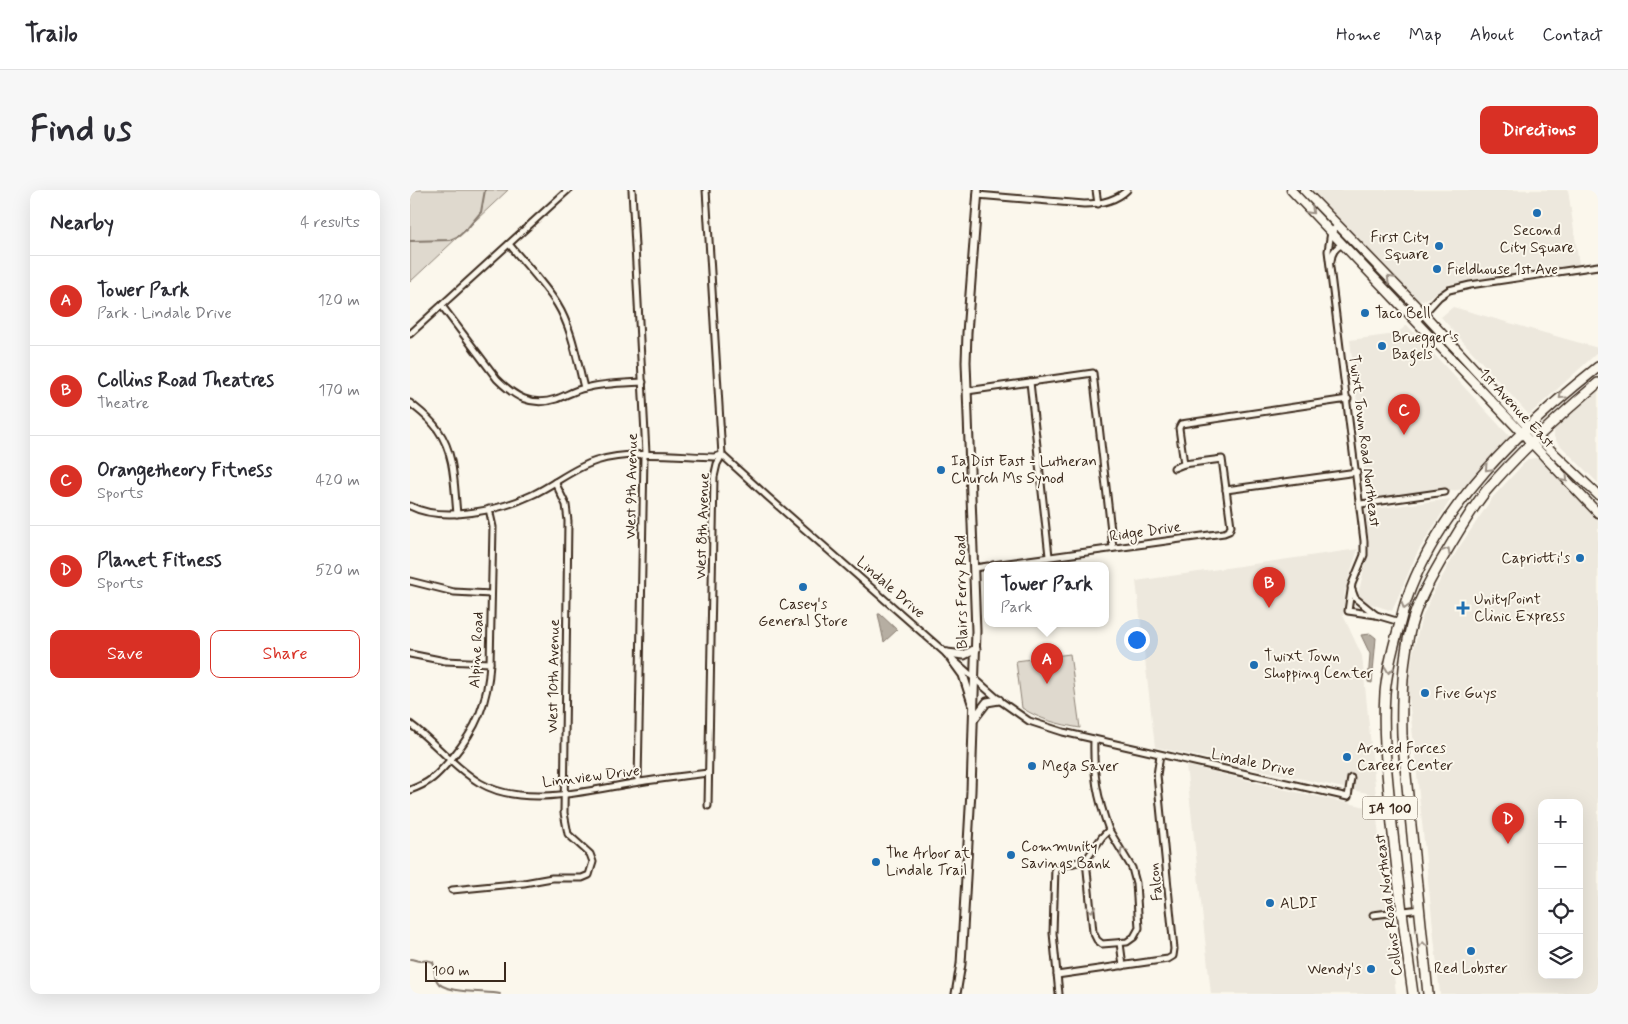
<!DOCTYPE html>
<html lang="en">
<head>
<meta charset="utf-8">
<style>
  :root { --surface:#fff; --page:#f7f7f7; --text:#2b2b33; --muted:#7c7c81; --line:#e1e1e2; --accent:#d93025 }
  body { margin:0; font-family:Mynerve,sans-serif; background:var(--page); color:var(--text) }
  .controls { position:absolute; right:15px; bottom:15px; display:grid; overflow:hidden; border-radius:10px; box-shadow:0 5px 20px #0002 }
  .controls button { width:45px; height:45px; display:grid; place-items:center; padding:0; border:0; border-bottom:1px solid var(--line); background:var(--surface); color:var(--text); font:25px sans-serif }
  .scale { position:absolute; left:15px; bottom:12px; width:81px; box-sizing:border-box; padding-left:5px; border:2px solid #3b2a1e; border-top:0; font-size:14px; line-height:18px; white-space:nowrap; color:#3b2a1e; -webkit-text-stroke:4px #fbf7ec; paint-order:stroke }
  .you { position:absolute; left:726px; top:449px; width:18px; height:18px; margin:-12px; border:4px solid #fff; border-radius:50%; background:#1a73e8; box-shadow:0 0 0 8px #1a73e833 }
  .badge { display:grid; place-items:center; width:32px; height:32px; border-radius:50%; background:var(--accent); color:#fff; font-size:16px; font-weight:700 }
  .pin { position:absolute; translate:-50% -41px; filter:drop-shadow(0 1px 2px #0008) }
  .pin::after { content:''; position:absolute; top:26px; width:18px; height:15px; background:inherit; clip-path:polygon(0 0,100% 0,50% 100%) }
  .popup { position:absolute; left:574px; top:372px; width:125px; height:65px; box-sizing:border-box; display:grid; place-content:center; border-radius:10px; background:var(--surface); filter:drop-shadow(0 1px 4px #0005); font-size:16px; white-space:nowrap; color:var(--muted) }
  .popup b { font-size:19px; color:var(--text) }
  .popup::after { content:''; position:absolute; left:50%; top:100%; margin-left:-10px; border:10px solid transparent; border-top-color:var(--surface) }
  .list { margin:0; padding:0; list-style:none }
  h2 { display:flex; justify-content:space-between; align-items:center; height:65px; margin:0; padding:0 20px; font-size:21px }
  h2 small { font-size:16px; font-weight:400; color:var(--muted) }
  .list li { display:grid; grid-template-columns:32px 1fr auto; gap:15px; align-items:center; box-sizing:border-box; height:90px; padding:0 20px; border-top:1px solid var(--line) }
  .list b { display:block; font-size:19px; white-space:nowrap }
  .list p { margin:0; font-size:16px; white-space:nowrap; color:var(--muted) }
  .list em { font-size:16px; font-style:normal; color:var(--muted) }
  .actions { display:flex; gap:10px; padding:15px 20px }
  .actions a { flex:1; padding:11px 0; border:1px solid var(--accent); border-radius:10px; text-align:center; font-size:18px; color:var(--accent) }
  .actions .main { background:var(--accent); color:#fff }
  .icon { flex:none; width:28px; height:28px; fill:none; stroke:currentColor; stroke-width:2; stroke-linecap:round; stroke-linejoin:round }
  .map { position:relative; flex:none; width:1188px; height:804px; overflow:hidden; border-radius:10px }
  header { display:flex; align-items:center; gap:30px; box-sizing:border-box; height:70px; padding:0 25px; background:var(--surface); border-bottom:1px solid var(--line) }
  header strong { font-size:24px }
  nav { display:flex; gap:28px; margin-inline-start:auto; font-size:18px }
  .intro { display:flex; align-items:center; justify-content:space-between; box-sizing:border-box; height:120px; padding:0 30px }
  h1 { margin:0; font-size:35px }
  .button { padding:12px 22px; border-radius:10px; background:var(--accent); color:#fff; font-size:18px; font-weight:700 }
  main { display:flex; gap:30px; padding:0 30px }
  aside { flex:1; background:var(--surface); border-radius:10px; box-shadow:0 5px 20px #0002 }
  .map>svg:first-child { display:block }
</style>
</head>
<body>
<header>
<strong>Trailo</strong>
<nav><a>Home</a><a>Map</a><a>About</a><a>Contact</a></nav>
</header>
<div class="intro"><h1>Find us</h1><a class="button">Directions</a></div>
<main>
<aside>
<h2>Nearby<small>4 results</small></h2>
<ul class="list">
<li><span class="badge">A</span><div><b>Tower Park</b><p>Park · Lindale Drive</p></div><em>120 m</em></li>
<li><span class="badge">B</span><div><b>Collins Road Theatres</b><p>Theatre</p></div><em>170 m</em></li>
<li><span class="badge">C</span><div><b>Orangetheory Fitness</b><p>Sports</p></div><em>420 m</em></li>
<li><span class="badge">D</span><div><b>Planet Fitness</b><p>Sports</p></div><em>520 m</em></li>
</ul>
<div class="actions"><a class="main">Save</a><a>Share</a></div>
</aside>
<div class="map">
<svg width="1188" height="804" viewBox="0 0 1188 804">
  <rect width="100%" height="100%" fill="#fbf7ec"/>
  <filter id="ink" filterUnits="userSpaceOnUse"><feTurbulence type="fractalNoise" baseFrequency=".02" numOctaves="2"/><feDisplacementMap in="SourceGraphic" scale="10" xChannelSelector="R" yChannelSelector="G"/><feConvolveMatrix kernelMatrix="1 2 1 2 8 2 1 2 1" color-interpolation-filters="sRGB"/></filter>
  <g filter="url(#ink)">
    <!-- built -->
    <g fill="#ede8dd" fill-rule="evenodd">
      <polygon points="900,0 1158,0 1169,74 1039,94 1015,110 1006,111"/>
      <polygon points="1043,117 1188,158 1188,162 1119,225 1031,127"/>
      <polygon points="997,135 1101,248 1079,269 1054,299 958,313 940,150 986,144"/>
      <polygon points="1188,199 1188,293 1147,252 1144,247 1144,241 1146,237"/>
      <path d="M 1126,268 L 1132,271 L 1188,329 L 1188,804 L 1030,804 L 998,499 L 1003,463 L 1011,430 L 1024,401 L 1048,359 L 1083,307 L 1118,269 ZM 1132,613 L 1169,613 L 1169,785 L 1132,785 Z"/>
      <polygon points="1041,309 1007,363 982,421 947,409 959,358 956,320"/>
      <polygon points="948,359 935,400 933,425 952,466 966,605 745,557 726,391"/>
      <polygon points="776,575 872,599 966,619 986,804 801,804"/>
    </g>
    <!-- green -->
    <g fill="#dfd9ce" stroke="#8d8276">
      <polygon points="0,0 98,0 0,92"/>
      <path d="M 660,464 L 670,538 C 648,534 631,530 612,518 L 606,471 Z"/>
    </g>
    <!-- water -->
    <g fill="#b6aea2" stroke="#85796d">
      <polygon points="468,424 470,424 487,440 474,452"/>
      <polygon points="961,444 966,448 962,493 958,492 960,464 951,445"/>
    </g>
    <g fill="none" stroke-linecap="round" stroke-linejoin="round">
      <!-- stream -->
      <g stroke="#85796d" stroke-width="2">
        <polyline points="0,51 40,50 49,46 57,39 71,22 75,0"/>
        <path d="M 0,769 C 4,769 6,771 10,771 C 15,771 17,769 23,772 C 25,777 24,786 27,791 C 33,804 77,801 90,804"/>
      </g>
      <defs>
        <g id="street">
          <polyline points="222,0 236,263 234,266 228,592"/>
          <polyline points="296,0 312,265 307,274 304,287 298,616"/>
          <polyline points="686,0 688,14"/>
          <path d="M 567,5 L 674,14 C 689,14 706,11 717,0"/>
          <polyline points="928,35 921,42 918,61 954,351 954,365 942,394 938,421 966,425 990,432"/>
          <path d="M 99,54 C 115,74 133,92 147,114 C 162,138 167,170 174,198"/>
          <path d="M 921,71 C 922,62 925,58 933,54"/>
          <path d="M 32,116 L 87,189 C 105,207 121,217 146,209 C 155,206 165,200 175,198 C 193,193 213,193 233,192"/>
          <polyline points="1007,131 1029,107 1039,100 1060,95 1188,76"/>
          <polyline points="0,144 158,0"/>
          <polyline points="620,192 639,366"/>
          <polyline points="557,201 683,183 703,358"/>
          <path d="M 0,213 C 10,221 21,229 28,240 C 45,264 44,295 47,324"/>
          <polyline points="312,265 358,307 589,510 619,531 653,542 938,607 941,588"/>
          <polyline points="774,274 769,238 771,234 938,209"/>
          <polyline points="816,300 947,282"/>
          <polyline points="951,314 1035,302"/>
          <path d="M 0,316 C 33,333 91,320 122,305 C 144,295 163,278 186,271 C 222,260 267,266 304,267 L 312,265"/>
          <polyline points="583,375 814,343 819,341 821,336 812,269 774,274 764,278"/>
          <polyline points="565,378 578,376"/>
          <polyline points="0,391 44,402 81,404"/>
          <polyline points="941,397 945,408 966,425"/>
          <polyline points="0,464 35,471 80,473"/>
          <path d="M 0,534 C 25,552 43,577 70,593 C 113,618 176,601 223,593 C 248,589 273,586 298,583"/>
          <path d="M 0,600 C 22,592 27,585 42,568 C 67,538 78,512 80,473 L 83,337 L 79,319"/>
          <polyline points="676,670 683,742 687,750 692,754 717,752 724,747 729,738 726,693 722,678 699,640"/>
          <polyline points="42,700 114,693 142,688 172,688 179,685 183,672 180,664 158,644 154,623 158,331 156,315 145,292"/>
          <polyline points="963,725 1010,719"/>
          <polyline points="710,753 713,776"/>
          <polyline points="647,785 758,769 763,766 764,759 747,585 750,565"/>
          <path d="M 649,804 L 643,743 L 645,678 L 676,670 L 692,647 L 699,640 C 687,607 683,584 684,549"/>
        </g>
        <g id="secondary">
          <polyline points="537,463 553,485 562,513"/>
          <polyline points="537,463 554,465 566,459"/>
          <polyline points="564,529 577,512 589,510"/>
          <polyline points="546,804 551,774 561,601 566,441 556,172 557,143 568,0"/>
        </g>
        <g id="primary">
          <polyline points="881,0 1188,323"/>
          <polyline points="894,0 1014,124 1128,248 1188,305"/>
        </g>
        <g id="highway">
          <path d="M 1003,804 C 995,748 988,691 982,635 C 978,591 972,547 975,503 C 977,481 982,461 988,440 C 991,430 993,420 996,411 C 1029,315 1111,238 1188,177"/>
          <path d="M 1018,804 L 992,546 C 991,509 992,472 1001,436 C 1007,413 1019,392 1031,371 C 1045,348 1059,322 1076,301 C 1109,262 1149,226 1188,193"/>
        </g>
      </defs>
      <!-- street casing -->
      <use href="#street" stroke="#3b2a1e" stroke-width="9"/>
      <!-- secondary casing -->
      <use href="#secondary" stroke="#3b2a1e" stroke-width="11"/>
      <!-- primary casing -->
      <use href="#primary" stroke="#3b2a1e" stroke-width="11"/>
      <!-- highway casing -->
      <use href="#highway" stroke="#3b2a1e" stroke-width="12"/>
      <!-- street -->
      <use href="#street" stroke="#fbf7ec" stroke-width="5"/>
      <!-- secondary -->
      <use href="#secondary" stroke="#fbf7ec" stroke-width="7"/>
      <!-- primary -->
      <use href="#primary" stroke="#fbf7ec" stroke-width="8"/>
      <!-- highway -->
      <use href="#highway" stroke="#fbf7ec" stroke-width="9"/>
    </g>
    <!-- one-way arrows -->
    <defs><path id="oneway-chevron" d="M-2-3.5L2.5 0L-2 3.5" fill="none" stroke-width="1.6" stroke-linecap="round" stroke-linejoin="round" transform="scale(1.25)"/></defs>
    <g stroke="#9b9085">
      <use href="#oneway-chevron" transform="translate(901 21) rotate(46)"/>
      <use href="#oneway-chevron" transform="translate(980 89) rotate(-134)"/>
      <use href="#oneway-chevron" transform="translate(1152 206) rotate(138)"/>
      <use href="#oneway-chevron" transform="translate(1078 278) rotate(133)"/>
      <use href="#oneway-chevron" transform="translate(1155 289) rotate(48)"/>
      <use href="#oneway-chevron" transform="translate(1037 361) rotate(-59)"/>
      <use href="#oneway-chevron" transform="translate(995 416) rotate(106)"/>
      <use href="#oneway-chevron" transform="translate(979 480) rotate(98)"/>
      <use href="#oneway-chevron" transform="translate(713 661) rotate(-121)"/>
      <use href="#oneway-chevron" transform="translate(681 719) rotate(84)"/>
      <use href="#oneway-chevron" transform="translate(1013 755) rotate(-96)"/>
    </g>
  </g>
  <!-- markers -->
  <g fill="#1f6fb2" stroke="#fbf7ec" stroke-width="2">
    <circle cx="1127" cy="23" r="5"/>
    <circle cx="1029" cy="56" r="5"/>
    <circle cx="1027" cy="79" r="5"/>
    <circle cx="955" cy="123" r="5"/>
    <circle cx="972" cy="156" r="5"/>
    <circle cx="531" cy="280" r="5"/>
    <circle cx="1170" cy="368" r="5"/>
    <circle cx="393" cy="397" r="5"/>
    <path d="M1050.5 410.5h5v5h5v5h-5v5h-5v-5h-5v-5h5z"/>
    <circle cx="844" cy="475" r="5"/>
    <circle cx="1015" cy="503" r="5"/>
    <circle cx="937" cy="567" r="5"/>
    <circle cx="622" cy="576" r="5"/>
    <circle cx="601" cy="665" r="5"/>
    <circle cx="466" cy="672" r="5"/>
    <circle cx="860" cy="713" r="5"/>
    <circle cx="1061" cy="761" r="5"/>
    <circle cx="961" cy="779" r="5"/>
  </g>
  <g text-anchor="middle" stroke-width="4" stroke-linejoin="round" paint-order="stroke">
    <!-- shield labels -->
    <rect fill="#fbf7ec" stroke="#75685c" stroke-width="1" x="952.5" y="606.5" width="55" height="23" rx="4"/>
    <g font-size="14" font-weight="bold" fill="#3b2a1e">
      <text x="980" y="623">IA 100</text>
    </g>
    <!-- poi labels -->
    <g font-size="15" fill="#3b2a1e" stroke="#fbf7ec" text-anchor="start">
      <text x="1127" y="45" text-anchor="middle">Second<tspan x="1127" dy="17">City Square</tspan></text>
      <text x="1019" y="52" text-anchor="end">First City<tspan x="1019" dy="17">Square</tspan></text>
      <text x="1037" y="84">Fieldhouse 1st Ave</text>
      <text x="965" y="128">Taco Bell</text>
      <text x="982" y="152">Bruegger's<tspan x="982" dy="17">Bagels</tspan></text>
      <text x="541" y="276">Ia Dist East - Lutheran<tspan x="541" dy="17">Church Ms Synod</tspan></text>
      <text x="1160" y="373" text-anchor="end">Capriotti's</text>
      <text x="1064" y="414">UnityPoint<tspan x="1064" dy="17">Clinic Express</tspan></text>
      <text x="393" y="419" text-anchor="middle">Casey's<tspan x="393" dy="17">General Store</tspan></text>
      <text x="854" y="471">Twixt Town<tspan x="854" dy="17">Shopping Center</tspan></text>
      <text x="1025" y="508">Five Guys</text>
      <text x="947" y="563">Armed Forces<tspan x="947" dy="17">Career Center</tspan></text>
      <text x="632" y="581">Mega Saver</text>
      <text x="611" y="661">Community<tspan x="611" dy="17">Savings Bank</tspan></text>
      <text x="476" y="668">The Arbor at<tspan x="476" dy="17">Lindale Trail</tspan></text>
      <text x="870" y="718">ALDI</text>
      <text x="1061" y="783" text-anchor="middle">Red Lobster</text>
      <text x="951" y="784" text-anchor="end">Wendy's</text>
    </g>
    <!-- street labels -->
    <g font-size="15" fill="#3b2a1e" stroke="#fbf7ec">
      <text transform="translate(1107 218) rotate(47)" y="5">1st Avenue East</text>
      <text transform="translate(955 251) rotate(83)" y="5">Twixt Town Road Northeast</text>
      <text transform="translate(221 296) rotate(-89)" y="5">West 9th Avenue</text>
      <text transform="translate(292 336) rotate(-88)" y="5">West 8th Avenue</text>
      <text transform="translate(735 341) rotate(-8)" y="5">Ridge Drive</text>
      <text transform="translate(481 397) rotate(41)" y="5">Lindale Drive</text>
      <text transform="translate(551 402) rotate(-91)" y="5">Blairs Ferry Road</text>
      <text transform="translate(66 460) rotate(-87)" y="5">Alpine Road</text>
      <text transform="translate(143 486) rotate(-89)" y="5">West 10th Avenue</text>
      <text transform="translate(843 572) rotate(12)" y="5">Lindale Drive</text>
      <text transform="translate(181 586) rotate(-7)" y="5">Linnview Drive</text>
      <text transform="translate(745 692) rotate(-96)" y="5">Falcon</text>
      <text transform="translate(978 715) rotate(-97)" y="5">Collins Road Northeast</text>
    </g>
  </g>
</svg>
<div class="controls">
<button>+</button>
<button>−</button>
<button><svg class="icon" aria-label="locate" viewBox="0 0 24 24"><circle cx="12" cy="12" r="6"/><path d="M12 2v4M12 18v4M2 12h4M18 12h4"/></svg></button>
<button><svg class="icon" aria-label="layers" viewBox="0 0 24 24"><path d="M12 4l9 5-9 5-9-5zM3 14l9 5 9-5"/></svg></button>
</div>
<div class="scale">100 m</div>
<div class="you"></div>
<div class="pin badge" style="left:637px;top:494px">A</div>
<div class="popup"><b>Tower Park</b>Park</div>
<div class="pin badge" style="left:859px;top:418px">B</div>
<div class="pin badge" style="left:994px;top:245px">C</div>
<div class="pin badge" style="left:1098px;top:654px">D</div>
</div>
</main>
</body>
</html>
